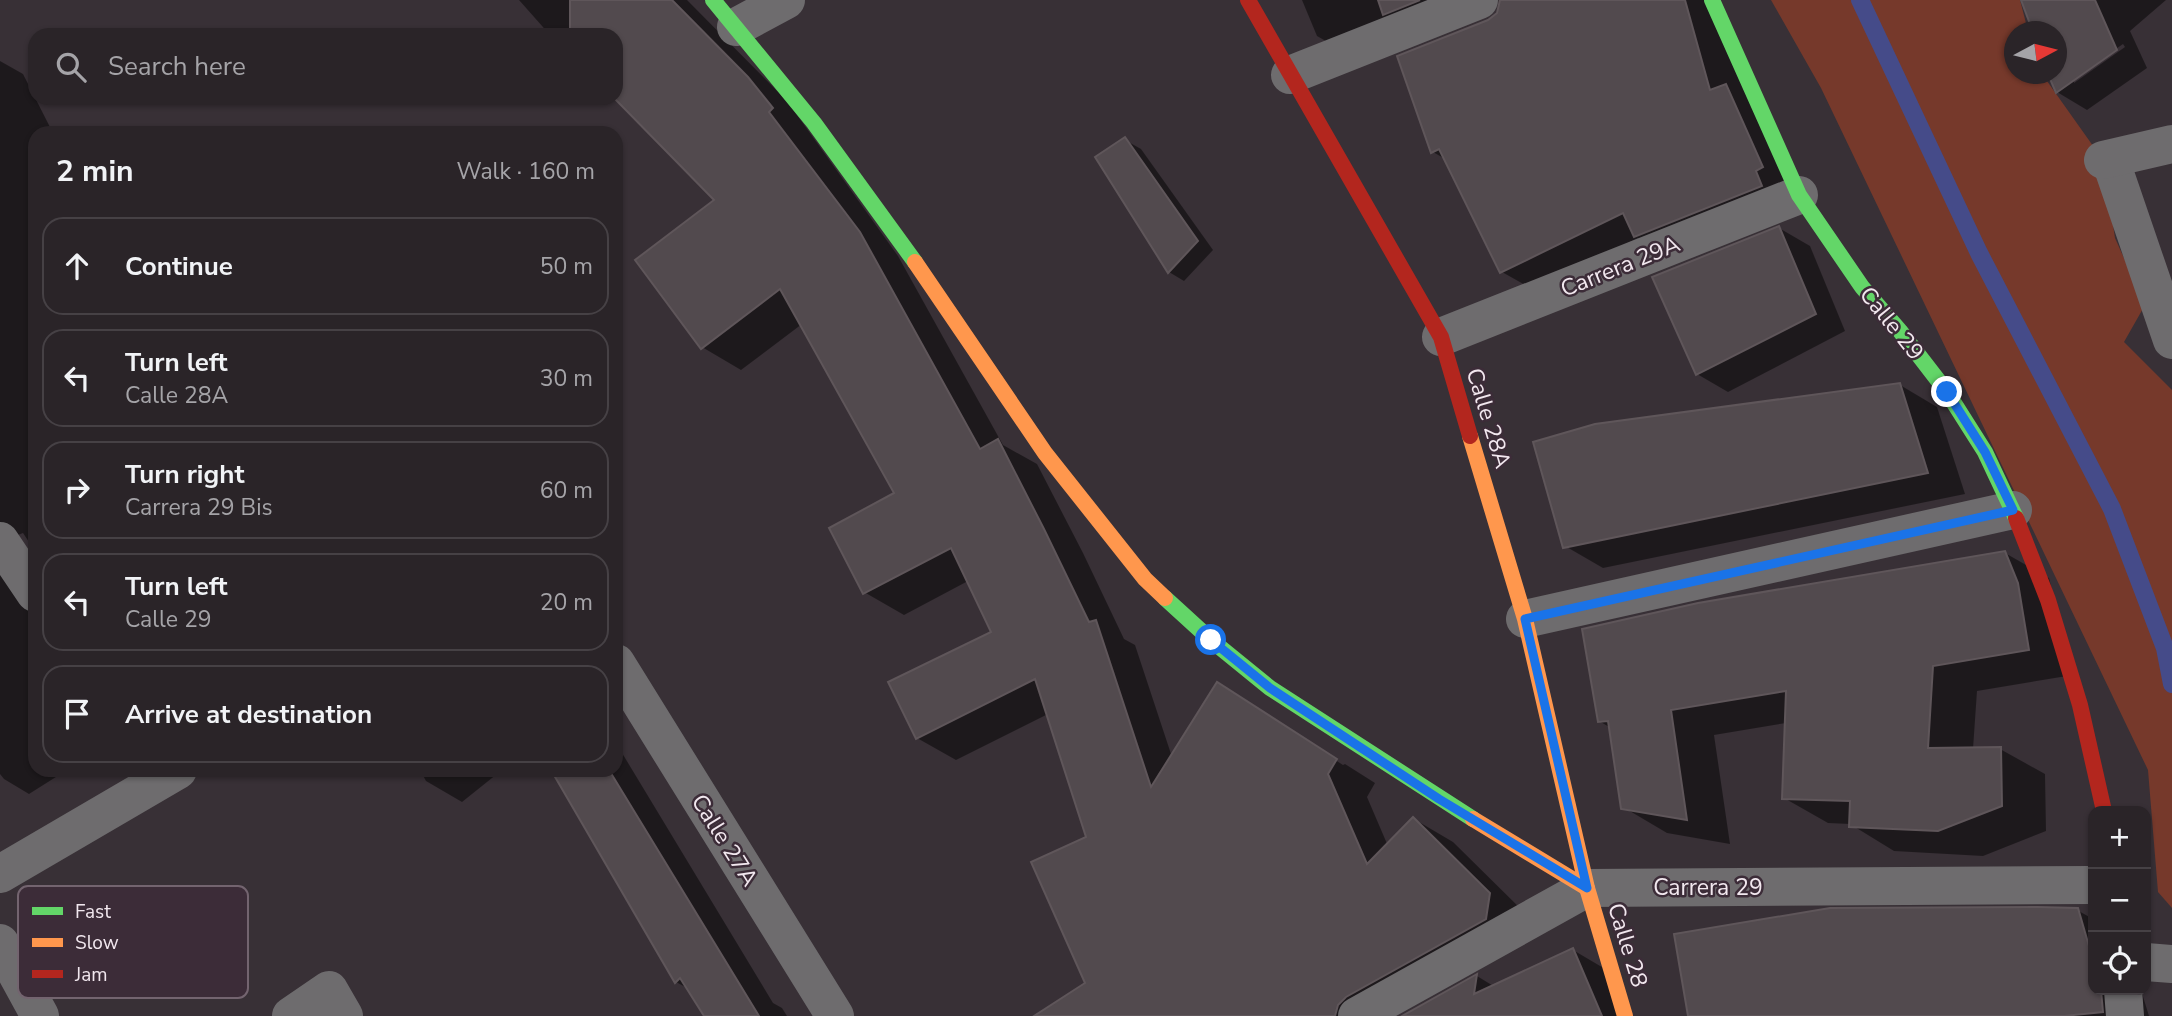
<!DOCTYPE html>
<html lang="en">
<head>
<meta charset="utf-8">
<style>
  :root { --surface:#2a2428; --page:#363034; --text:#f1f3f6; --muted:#a5a4a8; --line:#464145 }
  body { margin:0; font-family:"Nunito Sans",sans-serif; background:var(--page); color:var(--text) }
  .controls { position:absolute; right:21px; bottom:21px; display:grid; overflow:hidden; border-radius:14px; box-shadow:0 2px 5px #0004 }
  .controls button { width:63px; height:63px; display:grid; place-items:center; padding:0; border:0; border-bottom:2px solid var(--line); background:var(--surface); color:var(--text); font:35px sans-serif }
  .compass { position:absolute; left:2004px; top:21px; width:63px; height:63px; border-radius:50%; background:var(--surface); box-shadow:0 2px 5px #0004; rotate:83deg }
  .stop { position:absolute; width:21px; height:21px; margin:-16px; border:5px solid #1a73e8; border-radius:50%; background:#fff }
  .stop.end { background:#1a73e8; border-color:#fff; box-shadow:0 2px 7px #0008 }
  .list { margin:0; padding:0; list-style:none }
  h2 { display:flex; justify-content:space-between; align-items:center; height:91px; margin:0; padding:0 28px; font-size:30px }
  h2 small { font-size:23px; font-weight:400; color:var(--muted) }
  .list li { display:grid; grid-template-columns:46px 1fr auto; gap:21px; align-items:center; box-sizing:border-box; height:98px; margin:0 14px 14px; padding:0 14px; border:2px solid var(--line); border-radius:21px }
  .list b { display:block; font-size:26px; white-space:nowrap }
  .list p { margin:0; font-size:23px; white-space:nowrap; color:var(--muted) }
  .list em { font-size:23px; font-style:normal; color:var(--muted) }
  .icon { flex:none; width:38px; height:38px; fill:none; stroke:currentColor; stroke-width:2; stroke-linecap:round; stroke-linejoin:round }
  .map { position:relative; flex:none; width:2172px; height:1016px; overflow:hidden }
  .search { position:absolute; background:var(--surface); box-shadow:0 2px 5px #0004; left:28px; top:28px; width:595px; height:77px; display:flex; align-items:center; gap:18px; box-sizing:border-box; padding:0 24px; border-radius:21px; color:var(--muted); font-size:26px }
  .panel { position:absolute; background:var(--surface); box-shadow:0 2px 5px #0004; left:28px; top:126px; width:595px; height:651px; border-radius:21px }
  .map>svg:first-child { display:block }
</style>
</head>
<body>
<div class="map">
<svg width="2172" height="1016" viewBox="0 0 2172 1016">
  <rect width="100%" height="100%" fill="#383036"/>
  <!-- green -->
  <polygon fill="#76392b" points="1771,0 2020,0 2028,31 2014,32 2014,74 2042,74 2103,160 2115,238 2145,305 2124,342 2172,390 2172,908 2158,892 2148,770 1821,88"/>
  <!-- shadow -->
  <g fill="#0007" fill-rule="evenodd">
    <polygon points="519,0 687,0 787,101 898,256 1003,445 1037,464 1083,553 1124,639 1135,645 1172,757 1218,685 1255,706 1255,708 1343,765 1345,764 1375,783 1367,797 1388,846 1414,819 1453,842 1529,917 1391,1016 1038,1016 1087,984 1089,838 1048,714 956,760 917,738 993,633 968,581 904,615 864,592 897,494 802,324 741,370 702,347 717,200 616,98 616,35 550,35"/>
    <polygon points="1302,0 1460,0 1359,60 1317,36"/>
    <polygon points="1549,0 1709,0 1792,185 1666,254 1638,238 1532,289 1502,272 1447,160 1433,152"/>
    <path d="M 2023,0 L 2166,0 L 2130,31 L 2147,68 L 2087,110 L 2057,92 L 2050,74 L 2056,74 L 2056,32 ZM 2123,44 L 2125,47 L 2074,83 L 2074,78 Z"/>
    <polygon points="0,61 23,74 53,133 35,133 35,551 23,533 13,537 35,611 35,770 67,770 29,794 4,779 0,774"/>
    <polygon points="1125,140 1141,149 1213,250 1184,281 1169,272 1098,158"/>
    <polygon points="1779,228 1810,246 1845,331 1728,392 1697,374"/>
    <polygon points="1900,385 1937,407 1965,494 1603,568 1565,546"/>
    <polygon points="2005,553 2049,578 2073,675 1977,691 1973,749 2000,749 2045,774 2046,831 1983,856 1894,851 1850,824 1828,823 1784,798 1786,723 1714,735 1730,844 1667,833 1623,807 1611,728 1599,721"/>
    <polygon points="616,743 773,1003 782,1008 787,1016 706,1016 689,989 676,982 553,770 616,770"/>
    <polygon points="420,770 502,770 462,802 426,781"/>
    <polygon points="2077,910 2093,919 2093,990 2141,990 2149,1016 1690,1016"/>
    <polygon points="1573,950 1612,973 1632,1016 1405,1016 1477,976 1495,987"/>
  </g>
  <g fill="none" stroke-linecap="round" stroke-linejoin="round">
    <!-- stream -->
    <polyline stroke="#454b89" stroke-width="18" points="1860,0 1979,253 2112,509 2165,648 2172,684"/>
  </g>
  <!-- building -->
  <g fill="#524a4e" stroke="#5f565a" stroke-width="2">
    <polygon points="570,0 672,0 748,77 773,108 769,112 860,232 980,449 998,439 1044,529 1089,622 1096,620 1151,787 1217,682 1337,759 1328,774 1367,864 1413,817 1490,893 1486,919 1346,997 1338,1005 1335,1016 1034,1016 1085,983 1031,862 1086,837 1035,679 916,739 888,682 991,632 951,548 863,594 829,528 894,493 780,289 701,349 635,260 714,200 614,98 616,98 616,35 570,35"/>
    <polygon points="1378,0 1420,0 1383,15"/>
    <polygon points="1500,0 1685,0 1710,90 1726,84 1763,167 1756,171 1762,186 1634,237 1623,213 1500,273 1439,149 1431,153 1397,56 1488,20 1497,13"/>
    <polygon points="2021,0 2095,0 2117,50 2056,93 2048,74 2056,74 2056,32 2033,32"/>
    <polygon points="1125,137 1198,241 1168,273 1095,157"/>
    <polygon points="1779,226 1816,314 1696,375 1652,277"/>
    <polygon points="1900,383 1928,473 1563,548 1533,442 1595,424"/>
    <polygon points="2005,551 2018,583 2029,650 1933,666 1928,748 2001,747 2002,806 1938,831 1849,827 1850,801 1782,799 1786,691 1671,710 1687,820 1621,809 1608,721 1598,722 1582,629 1698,603"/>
    <polygon points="551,770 609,770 759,1016 704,1016 680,978 675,983"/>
    <polygon points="2038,907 2078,908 2093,960 2093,990 2101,990 2103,1012 2064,1016 1688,1016 1674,934 1830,908"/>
    <polygon points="1573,948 1602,1016 1402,1016 1477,974 1474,994"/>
  </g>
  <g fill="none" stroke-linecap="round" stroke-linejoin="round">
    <!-- street -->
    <g stroke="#6e6c6e" stroke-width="38">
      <polyline points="736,27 786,0"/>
      <polyline points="1290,75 1479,0"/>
      <polyline points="2110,159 2172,340"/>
      <polyline points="2103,160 2172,144"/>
      <polyline points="1441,337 1799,195"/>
      <polyline points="0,541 35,593"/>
      <polyline points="1525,619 2013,510"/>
      <polyline points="616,663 835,1016"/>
      <polyline points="0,874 178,770"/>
      <polyline points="0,943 40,1016"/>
      <polyline points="2146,962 2172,964"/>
      <polyline points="2123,990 2125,1016"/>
      <polyline points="291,1016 329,990 344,1016"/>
      <polyline points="1357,1016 1587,888 2093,885"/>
    </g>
    <!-- fast -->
    <g stroke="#63d668" stroke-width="16">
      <polyline points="713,0 814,123 915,262"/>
      <polyline points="1712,0 1799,195 1862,287 1900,331 1947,392 1985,452 2016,518"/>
      <polyline points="1165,598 1211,640 1270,688 1473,819"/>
    </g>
    <!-- slow -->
    <g stroke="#ff974d" stroke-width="16">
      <polyline points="915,262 1045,453 1145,579 1165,598"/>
      <polyline points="1470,436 1525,619 1587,888 1625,1016"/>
      <polyline points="1473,819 1587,888"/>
    </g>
    <!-- jam -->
    <g stroke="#b3261e" stroke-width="16">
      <polyline points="1248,0 1441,337 1470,436"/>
      <polyline points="2016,518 2048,600 2080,705 2104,811"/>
    </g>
  </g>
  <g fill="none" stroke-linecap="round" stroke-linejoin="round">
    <!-- route -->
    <polyline stroke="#1a73e8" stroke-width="9" points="1211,640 1270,688 1439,799 1587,888 1525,619 2013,510 1985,452 1947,392"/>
  </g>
  <g text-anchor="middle" stroke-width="5" stroke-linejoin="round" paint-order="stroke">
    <!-- street labels -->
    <g font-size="23" fill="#f2e8ef" stroke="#3c2c38">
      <text transform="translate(1620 266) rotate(-22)" y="8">Carrera 29A</text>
      <text transform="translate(1892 323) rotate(51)" y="8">Calle 29</text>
      <text transform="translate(1489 418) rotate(73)" y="8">Calle 28A</text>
      <text transform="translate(725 840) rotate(58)" y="8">Calle 27A</text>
      <text x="1708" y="895">Carrera 29</text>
      <text transform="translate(1628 945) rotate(73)" y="8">Calle 28</text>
    </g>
  </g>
  <!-- legend -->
  <rect x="18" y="886" width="230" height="112" rx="10" fill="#3c2c38" stroke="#73646f" stroke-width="2"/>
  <rect x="32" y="907" width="31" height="8" fill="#63d668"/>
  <rect x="32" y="938" width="31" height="9" fill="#ff974d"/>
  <rect x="32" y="970" width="31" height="8" fill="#b3261e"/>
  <g font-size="19" fill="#f2e8ef">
    <text x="75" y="918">Fast</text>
    <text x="75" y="949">Slow</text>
    <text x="75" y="981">Jam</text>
  </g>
</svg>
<div class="controls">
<button>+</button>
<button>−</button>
<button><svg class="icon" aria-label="locate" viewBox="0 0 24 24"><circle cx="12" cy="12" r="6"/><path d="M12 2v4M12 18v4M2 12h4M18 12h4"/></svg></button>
</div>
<svg class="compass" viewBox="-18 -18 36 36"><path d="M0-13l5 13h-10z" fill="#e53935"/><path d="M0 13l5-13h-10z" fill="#a5a4a8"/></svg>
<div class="stop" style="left:1211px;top:640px"></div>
<div class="stop end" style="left:1947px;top:392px"></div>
<div class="search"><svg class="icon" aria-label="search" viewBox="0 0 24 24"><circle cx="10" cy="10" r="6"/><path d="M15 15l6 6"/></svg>Search here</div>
<section class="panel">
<h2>2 min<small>Walk · 160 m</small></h2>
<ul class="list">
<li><svg class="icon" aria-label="ahead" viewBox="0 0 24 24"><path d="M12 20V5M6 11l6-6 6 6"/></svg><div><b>Continue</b></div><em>50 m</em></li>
<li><svg class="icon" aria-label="left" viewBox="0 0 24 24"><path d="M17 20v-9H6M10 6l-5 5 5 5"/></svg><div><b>Turn left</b><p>Calle 28A</p></div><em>30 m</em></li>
<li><svg class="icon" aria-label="right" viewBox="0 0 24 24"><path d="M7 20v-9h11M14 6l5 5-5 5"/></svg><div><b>Turn right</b><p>Carrera 29 Bis</p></div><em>60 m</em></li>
<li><svg class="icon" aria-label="left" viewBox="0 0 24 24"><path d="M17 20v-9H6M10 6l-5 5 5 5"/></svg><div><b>Turn left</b><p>Calle 29</p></div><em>20 m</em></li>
<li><svg class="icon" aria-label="arrive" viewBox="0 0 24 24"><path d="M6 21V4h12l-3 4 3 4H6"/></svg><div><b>Arrive at destination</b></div></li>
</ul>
</section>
</div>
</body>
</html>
